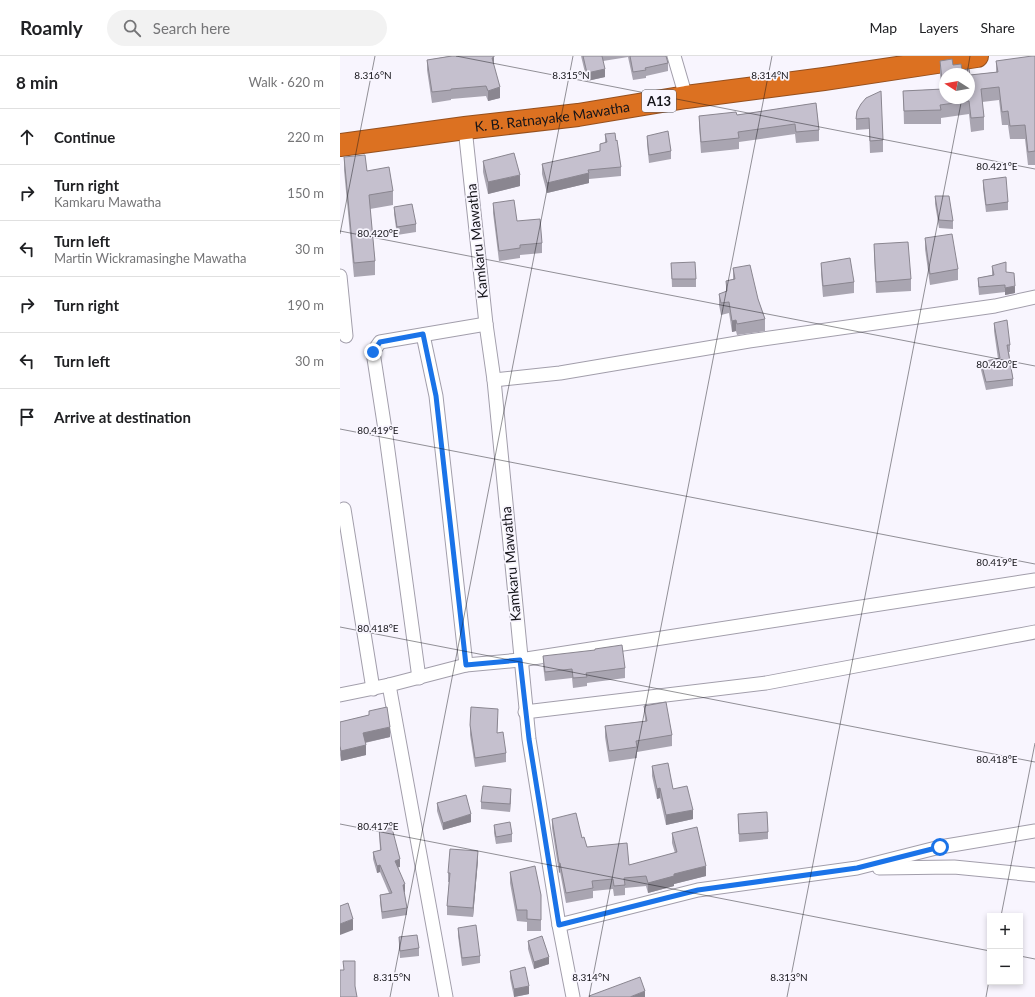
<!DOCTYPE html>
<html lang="en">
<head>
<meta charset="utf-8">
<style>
  :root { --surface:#fff; --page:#f2f2f2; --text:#202124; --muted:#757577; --line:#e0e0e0 }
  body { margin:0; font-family:Lato,sans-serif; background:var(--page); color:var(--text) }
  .controls { position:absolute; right:12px; bottom:12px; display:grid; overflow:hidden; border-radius:0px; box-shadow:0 2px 6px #0003 }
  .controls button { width:36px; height:36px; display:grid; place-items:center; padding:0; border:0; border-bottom:1px solid var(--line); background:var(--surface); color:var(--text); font:20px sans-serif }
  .compass { position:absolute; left:599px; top:12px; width:36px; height:36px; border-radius:50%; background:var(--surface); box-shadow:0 2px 6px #0003; rotate:281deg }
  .stop { position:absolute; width:12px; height:12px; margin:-9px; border:3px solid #1a73e8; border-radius:50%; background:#fff }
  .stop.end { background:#1a73e8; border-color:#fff; box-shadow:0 1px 4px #0008 }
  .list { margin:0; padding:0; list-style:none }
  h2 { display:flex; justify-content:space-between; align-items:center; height:52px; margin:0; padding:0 16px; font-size:17px }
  h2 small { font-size:13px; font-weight:400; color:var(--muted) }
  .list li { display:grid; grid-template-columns:26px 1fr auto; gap:12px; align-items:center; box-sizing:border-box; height:56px; padding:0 16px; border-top:1px solid var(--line) }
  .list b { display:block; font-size:15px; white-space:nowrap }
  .list p { margin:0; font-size:13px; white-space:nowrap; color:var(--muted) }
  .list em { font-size:13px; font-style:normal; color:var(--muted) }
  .icon { flex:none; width:22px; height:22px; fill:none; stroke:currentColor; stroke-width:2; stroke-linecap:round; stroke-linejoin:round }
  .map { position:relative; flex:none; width:695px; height:941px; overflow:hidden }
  header { display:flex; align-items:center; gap:24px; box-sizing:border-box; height:56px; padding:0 20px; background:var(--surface); border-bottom:1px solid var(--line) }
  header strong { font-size:19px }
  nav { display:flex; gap:22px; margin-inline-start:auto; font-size:14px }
  .search { width:280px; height:36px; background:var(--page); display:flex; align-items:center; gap:10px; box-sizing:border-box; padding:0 14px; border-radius:22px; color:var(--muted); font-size:15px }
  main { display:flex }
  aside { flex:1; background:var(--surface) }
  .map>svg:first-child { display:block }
</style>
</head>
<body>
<header>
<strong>Roamly</strong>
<div class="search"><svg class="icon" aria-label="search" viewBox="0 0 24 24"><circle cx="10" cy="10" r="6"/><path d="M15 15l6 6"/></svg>Search here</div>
<nav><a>Map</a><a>Layers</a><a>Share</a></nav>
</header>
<main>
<aside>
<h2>8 min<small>Walk · 620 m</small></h2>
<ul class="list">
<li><svg class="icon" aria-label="ahead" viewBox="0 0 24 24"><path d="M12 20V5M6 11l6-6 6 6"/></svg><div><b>Continue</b></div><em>220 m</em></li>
<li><svg class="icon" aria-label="right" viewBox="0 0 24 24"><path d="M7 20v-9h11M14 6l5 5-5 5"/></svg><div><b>Turn right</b><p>Kamkaru Mawatha</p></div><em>150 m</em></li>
<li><svg class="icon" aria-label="left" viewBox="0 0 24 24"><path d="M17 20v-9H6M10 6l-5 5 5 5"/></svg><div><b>Turn left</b><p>Martin Wickramasinghe Mawatha</p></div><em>30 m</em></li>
<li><svg class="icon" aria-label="right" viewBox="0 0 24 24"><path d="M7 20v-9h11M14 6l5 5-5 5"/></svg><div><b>Turn right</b></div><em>190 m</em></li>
<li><svg class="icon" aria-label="left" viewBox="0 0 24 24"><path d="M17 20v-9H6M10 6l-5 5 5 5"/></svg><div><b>Turn left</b></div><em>30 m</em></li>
<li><svg class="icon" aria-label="arrive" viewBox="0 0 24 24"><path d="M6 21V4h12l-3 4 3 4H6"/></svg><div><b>Arrive at destination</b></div></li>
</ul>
</aside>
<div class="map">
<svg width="695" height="941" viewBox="0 0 695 941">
  <rect width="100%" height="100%" fill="#f8f5fe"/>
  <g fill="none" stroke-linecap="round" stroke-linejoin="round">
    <defs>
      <g id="street">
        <polyline points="334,0 346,41"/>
        <polyline points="125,72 146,268 154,324 189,683 219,869 233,941"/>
        <polyline points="0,220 6,280"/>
        <polyline points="83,279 96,340 126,609"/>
        <polyline points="154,324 220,317 409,285 655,250 695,241"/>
        <polyline points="4,453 33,633"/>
        <polyline points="79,622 46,380 33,296 40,286 146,268"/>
        <polyline points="49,629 106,941"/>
        <polyline points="0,639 49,629 126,609 180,604 695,524"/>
        <polyline points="185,656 426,627 695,576"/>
        <polyline points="539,812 614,811 695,819"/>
        <polyline points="219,869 358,834 517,812 600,791 695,775"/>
      </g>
      <g id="highway">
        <path id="s1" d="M 0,89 L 125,72 L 238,59 L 346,41 L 484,23 L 637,0"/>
      </g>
    </defs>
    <!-- street casing -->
    <use href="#street" stroke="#a29eab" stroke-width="15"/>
    <!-- highway casing -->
    <use href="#highway" stroke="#96501e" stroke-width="24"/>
    <!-- street -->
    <use href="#street" stroke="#fff" stroke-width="13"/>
    <!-- highway -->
    <use href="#highway" stroke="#dc7121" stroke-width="22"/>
  </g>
  <!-- wall -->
  <g fill="#a9a5b1">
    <polygon points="110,0 154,0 154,10 160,42 148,45 146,40 111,43 111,44 92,47 87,14 87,4"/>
    <polygon points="241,0 326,0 328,7 328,15 306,20 306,22 293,24 288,1 263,5 265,21 247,25"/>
    <polygon points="695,0 695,109 688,109 685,83 670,83 668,69 662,69 659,44 642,46 644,61 644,74 631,76 629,58 601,62 601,68 564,68 563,35 601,33 600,18 600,5 613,9 630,19 656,16 656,5"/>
    <polygon points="476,47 479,74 479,85 456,87 455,78 399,86 399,93 361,97 359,70 359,60 397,59"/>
    <polygon points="521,48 543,84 543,96 530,97 529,73 516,74 516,63"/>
    <polygon points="265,78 276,85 281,111 281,120 249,123 249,127 207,137 202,118 202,108 260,95 260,88 265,87"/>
    <polygon points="307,80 331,95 331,103 309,107 307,88"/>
    <polygon points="4,101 27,115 53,135 53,149 30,153 35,205 35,219 14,221 4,114"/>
    <polygon points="143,105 180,130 148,138 143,116"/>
    <polygon points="643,124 668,146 668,154 646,156 643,132"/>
    <polygon points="595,140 613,165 613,173 599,172 595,148"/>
    <polygon points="153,147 177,165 202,187 202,197 180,199 180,202 159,205 153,157"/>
    <polygon points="54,151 76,168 76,176 57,179 54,158"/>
    <polygon points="585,182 618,213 618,224 590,229 585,193"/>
    <polygon points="534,188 571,223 571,235 536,237 534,200"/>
    <polygon points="331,207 356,223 356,231 332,231"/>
    <polygon points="481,207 514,226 514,237 483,241 481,218"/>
    <polygon points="652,210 666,216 675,237 665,239 665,236 639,239 638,229 638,222 652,219"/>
    <polygon points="393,212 418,243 425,263 425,275 397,279 396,275 392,276 389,257 381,259 379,249 379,238 386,236 386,225 393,223"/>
    <polygon points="654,267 670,289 670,296 669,296 673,323 673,330 646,334 641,314 641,306 658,303 654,275"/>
    <polygon points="203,600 285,612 285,622 247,627 247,630 233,632 232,622 205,625 203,609"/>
    <polygon points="304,650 332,679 332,690 297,696 297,702 269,706 265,681 265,670 305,665"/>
    <polygon points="29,655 50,681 25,687 26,699 1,705 0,699 0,666 29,659"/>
    <polygon points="158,662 157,677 166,697 166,706 135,711 130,679 130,669"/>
    <polygon points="312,710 353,763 326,769 320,742 317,743 312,720"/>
    <polygon points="171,740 170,756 141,753 141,746"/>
    <polygon points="97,747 131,766 103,774 97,755"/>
    <polygon points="398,758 428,776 428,783 399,786"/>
    <polygon points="212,763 242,782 247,791 289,809 335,797 332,787 332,777 366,820 334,828 334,830 308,837 306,830 285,832 285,839 274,840 273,833 253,835 253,842 226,847 220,816 219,817 212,772"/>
    <polygon points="154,769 172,778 172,786 156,788 154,777"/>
    <polygon points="39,773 60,811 58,811 65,836 64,836 67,852 67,859 42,863 40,846 40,839 49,837 40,816 37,817 33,803 33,796 40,794"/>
    <polygon points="138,804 133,861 107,859 107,850 109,826 108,826 108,817"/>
    <polygon points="170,816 201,839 201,875 187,875 187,866 177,865 170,827"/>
    <polygon points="118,872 140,900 140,907 122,910 118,880"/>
    <polygon points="59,881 79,892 79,900 60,902 59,889"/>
    <polygon points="188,885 209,908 194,913 188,893"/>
    <polygon points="170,915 189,938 174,941 170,922"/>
  </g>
  <!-- shaded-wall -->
  <g fill="#8a8690">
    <polygon points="154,1 154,12 152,2"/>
    <polygon points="265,13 265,21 247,25 247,17"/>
    <polygon points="160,31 160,42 148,45 148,35"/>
    <polygon points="249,117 249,127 207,137 207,127"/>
    <polygon points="180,119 180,130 148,138 148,126"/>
    <polygon points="675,230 675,237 665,239 665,232"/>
    <polygon points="396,264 396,275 392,276 392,265"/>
    <polygon points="50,671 50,681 23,687 23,677"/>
    <polygon points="26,689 26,699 1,705 1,695"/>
    <polygon points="320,732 320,742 317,743 317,733"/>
    <polygon points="171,733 171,740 170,756 170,748"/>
    <polygon points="353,754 353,763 326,769 326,759"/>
    <polygon points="131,758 131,766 103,774 103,767"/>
    <polygon points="138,795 138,804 133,861 133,852"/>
    <polygon points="60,803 60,811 55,812 55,805"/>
    <polygon points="219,807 220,807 220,816 219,817"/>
    <polygon points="40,809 40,816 37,817 37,810"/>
    <polygon points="366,810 366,820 334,828 334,830 308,837 308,827 334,818"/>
    <polygon points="65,828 65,836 63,837 63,829"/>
    <polygon points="13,863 13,874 0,879 0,868"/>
    <polygon points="209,901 209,908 194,913 194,906"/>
    <polygon points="189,930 189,938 174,941 174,933"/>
    <polygon points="305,935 305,941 290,941"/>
  </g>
  <!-- building -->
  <g fill="#c5c0ce" stroke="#8a8690" fill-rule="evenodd">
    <polygon points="112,0 154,0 154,1 152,2 160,31 148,35 146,30 111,33 111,34 92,36 87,4"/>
    <polygon points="243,0 262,0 265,13 247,17"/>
    <polygon points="290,0 326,0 328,7 305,12 306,14 293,16"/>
    <path d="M 692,0 L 695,0 L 695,95 L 688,96 L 685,69 L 670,70 L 668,55 L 662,56 L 659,31 L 641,33 L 644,61 L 631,62 L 629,45 L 600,49 L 601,54 L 564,55 L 563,35 L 603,33 L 600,5 L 612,3 L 613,9 L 621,8 L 622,14 L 629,13 L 630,19 L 658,16 L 656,5 ZM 605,18 L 629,18 L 629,42 L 605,42 Z"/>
    <polygon points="541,35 543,84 530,85 529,62 516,63 517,55 521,48 526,42"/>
    <polygon points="476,47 479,74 456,76 455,68 398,76 399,82 361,86 359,60 396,56 397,59"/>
    <polygon points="328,75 331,95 309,99 307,80"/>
    <polygon points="275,77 276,85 277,84 281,111 248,114 249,117 207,127 202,108 260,95 260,88 267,86 265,78"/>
    <polygon points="174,97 180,119 148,126 143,105"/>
    <polygon points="25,99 27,115 49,111 53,135 29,139 35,205 14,207 4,101"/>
    <polygon points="666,121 668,146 646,149 643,124"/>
    <polygon points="595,140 609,140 613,165 599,164"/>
    <polygon points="174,144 177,165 200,163 202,187 180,189 180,192 159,195 153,147"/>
    <polygon points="72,148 76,168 57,171 54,151"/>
    <polygon points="612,178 618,213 590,218 585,182"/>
    <polygon points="568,186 571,223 536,226 534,188"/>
    <polygon points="510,202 514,226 483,230 481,207"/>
    <polygon points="355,206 356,223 332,223 331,207"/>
    <polygon points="666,206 666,216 674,217 675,230 665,232 665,229 639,231 638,222 654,219 652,210"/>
    <polygon points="410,209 418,243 425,263 397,268 396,264 392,265 389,246 381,247 379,238 387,235 386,225 395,223 393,212"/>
    <polygon points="667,264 670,289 667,289 673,323 646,326 641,306 660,302 654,267"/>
    <polygon points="282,589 285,612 246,617 247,621 233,622 232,613 205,616 203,600 255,594 255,593"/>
    <polygon points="326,646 332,679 296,685 297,691 269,695 265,670 307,665 304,650"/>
    <polygon points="47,651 50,671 23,677 26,689 1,695 0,690 0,666 29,659 29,655"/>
    <polygon points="131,651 158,653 157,677 163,676 166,697 135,702 130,669"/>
    <polygon points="328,707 333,733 347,730 353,754 326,759 320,732 317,733 312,710"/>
    <polygon points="143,730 171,733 170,748 141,746"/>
    <polygon points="126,739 131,758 103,767 97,747"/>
    <polygon points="427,756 428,776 399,778 398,758"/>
    <polygon points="236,757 242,782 244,781 247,791 287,787 289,809 337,796 332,777 357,771 366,810 334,818 334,820 308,827 306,820 284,822 285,829 274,830 273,823 252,825 253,832 226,837 220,807 219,807 212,763"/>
    <polygon points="170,766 172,778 156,781 154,769"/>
    <polygon points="52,772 60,803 55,805 65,828 63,829 67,852 42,856 40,839 52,837 40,809 37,810 33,796 41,794 39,773"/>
    <polygon points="110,793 138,795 133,852 107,850 110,817 108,817"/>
    <polygon points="195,810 201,839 201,864 187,863 187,854 177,854 170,816"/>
    <polygon points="8,847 13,863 0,868 0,850"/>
    <polygon points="136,869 140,900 122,902 118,872"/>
    <polygon points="77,879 79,892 60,895 59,881"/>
    <polygon points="202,880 209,901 194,906 188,885"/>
    <polygon points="3,905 15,905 15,930 17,941 0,941 0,914 4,914"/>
    <polygon points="185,911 189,930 174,933 170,915"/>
    <polygon points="300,921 305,935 290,941 250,941 249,940"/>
  </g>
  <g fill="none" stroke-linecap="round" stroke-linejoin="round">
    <!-- route -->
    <polyline stroke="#1a73e8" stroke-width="5" points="33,296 40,286 83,278 96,340 126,609 180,604 189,683 219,869 358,834 517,812 600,791"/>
  </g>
  <!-- ticks -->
  <path fill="none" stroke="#151419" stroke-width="1" stroke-opacity="0.45" d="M 116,0 L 695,113M 627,18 L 630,0M 0,175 L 695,310M 0,178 L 35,0M 0,373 L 695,508M 0,571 L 695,706M 0,768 L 650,895M 661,860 L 695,687M 680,900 L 695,903M 50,941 L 233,0M 249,941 L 432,0M 447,941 L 622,42M 646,941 L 650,919"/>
  <g text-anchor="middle" stroke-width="3.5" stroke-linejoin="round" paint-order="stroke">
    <!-- shield labels -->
    <rect fill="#f8f5fe" stroke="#59585e" stroke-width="1" x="302" y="34" width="34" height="22" rx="3"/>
    <g font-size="13" font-weight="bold" fill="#151419">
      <text x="319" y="50">A13</text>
    </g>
    <!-- street labels -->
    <g font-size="14" fill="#151419" stroke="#f8f5fe">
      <text dy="5" stroke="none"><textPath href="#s1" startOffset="214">K. B. Ratnayake Mawatha</textPath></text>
      <text transform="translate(137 185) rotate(-96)" y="5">Kamkaru Mawatha</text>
      <text transform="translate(171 508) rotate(-95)" y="5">Kamkaru Mawatha</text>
    </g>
  </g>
  <g font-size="10" text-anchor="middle" fill="#151419" stroke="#f8f5fe" stroke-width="3.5" stroke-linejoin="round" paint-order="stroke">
    <text x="33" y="23">8.316°N</text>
    <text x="231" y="23">8.315°N</text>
    <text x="430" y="23">8.314°N</text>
    <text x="657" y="114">80.421°E</text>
    <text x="38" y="181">80.420°E</text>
    <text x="657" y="312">80.420°E</text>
    <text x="38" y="378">80.419°E</text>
    <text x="657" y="510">80.419°E</text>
    <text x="38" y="576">80.418°E</text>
    <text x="657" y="707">80.418°E</text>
    <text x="38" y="774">80.417°E</text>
    <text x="52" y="925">8.315°N</text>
    <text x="251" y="925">8.314°N</text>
    <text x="449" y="925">8.313°N</text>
  </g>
</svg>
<div class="controls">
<button>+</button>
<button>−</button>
</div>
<svg class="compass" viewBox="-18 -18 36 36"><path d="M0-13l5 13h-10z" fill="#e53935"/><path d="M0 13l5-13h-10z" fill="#757577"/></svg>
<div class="stop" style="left:600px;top:791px"></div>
<div class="stop end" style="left:33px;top:296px"></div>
</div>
</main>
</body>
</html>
